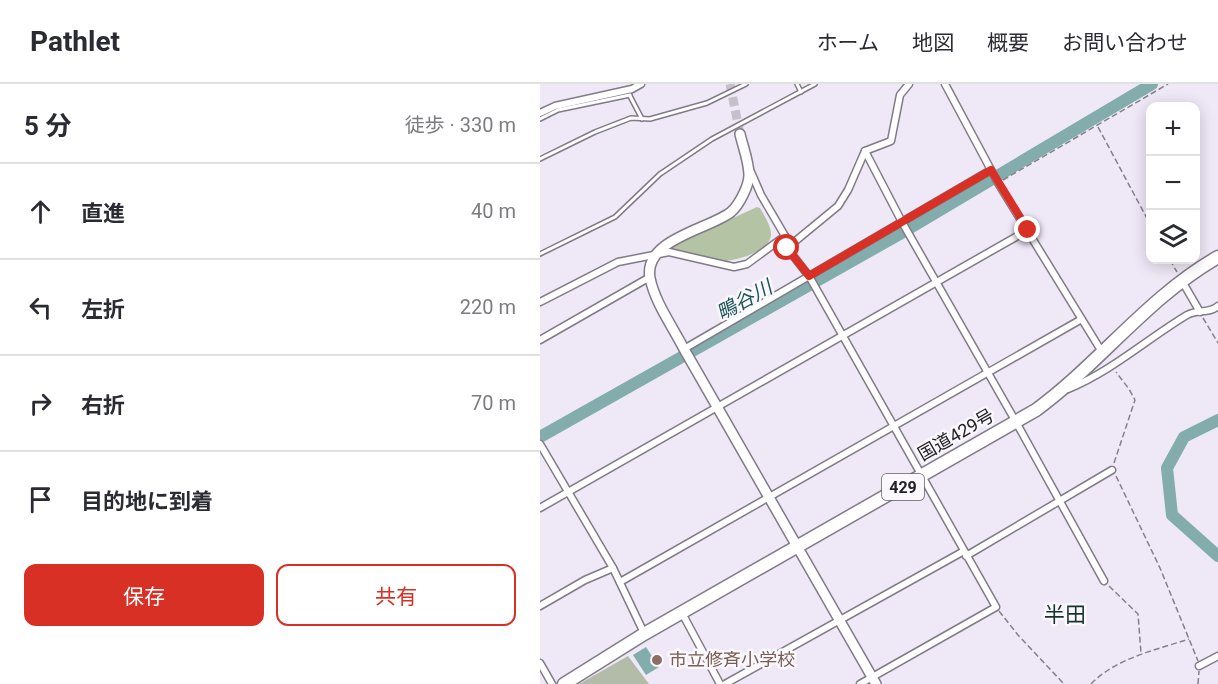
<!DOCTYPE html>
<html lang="ja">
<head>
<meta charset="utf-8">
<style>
  :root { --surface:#fff; --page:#f7f7f7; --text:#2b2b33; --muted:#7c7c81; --line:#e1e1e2; --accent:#d93025 }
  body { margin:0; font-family:Roboto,"Noto Sans JP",sans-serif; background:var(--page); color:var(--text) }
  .controls { position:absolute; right:18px; top:18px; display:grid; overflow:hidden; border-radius:12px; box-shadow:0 3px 15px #0003 }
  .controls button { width:54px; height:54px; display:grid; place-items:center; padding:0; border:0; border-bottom:2px solid var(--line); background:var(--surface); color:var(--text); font:30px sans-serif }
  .stop { position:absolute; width:18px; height:18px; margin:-14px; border:4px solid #d93025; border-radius:50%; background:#fff }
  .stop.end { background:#d93025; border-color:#fff; box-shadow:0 2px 6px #0008 }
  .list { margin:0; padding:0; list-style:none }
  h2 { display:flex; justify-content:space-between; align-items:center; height:78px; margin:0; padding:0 24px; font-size:26px }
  h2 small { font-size:20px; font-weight:400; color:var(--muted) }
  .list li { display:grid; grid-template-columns:39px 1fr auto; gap:18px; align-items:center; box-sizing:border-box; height:96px; padding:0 24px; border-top:2px solid var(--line) }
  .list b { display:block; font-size:22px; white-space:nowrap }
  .list em { font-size:20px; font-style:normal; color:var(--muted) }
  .actions { display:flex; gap:12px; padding:18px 24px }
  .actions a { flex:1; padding:14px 0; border:2px solid var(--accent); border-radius:12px; text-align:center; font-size:21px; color:var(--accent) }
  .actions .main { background:var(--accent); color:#fff }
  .icon { flex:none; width:33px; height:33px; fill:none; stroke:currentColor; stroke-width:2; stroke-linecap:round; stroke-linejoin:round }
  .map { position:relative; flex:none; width:678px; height:600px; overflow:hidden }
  header { display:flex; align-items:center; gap:36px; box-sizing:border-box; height:84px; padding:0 30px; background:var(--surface); border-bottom:2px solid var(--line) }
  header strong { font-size:28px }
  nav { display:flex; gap:33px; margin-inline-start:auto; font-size:21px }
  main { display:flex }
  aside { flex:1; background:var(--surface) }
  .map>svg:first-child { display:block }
</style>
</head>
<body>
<header>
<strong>Pathlet</strong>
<nav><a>ホーム</a><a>地図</a><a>概要</a><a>お問い合わせ</a></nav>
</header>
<main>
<aside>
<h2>5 分<small>徒歩 · 330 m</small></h2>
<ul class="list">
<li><svg class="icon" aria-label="ahead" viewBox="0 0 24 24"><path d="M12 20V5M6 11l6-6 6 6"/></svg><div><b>直進</b></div><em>40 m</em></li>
<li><svg class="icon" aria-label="left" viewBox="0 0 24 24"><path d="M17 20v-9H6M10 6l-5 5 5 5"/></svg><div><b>左折</b></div><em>220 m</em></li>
<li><svg class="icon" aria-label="right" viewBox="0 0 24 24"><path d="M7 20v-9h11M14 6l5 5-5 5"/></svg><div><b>右折</b></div><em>70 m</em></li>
<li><svg class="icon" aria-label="arrive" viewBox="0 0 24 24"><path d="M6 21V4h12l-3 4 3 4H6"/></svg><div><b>目的地に到着</b></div></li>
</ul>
<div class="actions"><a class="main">保存</a><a>共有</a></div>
</aside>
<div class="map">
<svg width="678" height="600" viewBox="0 0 678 600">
  <rect width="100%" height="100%" fill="#efe8f7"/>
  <!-- green -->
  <polygon fill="#b2bca8" points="88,572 109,600 39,600"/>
  <!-- forest -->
  <path fill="#b3c3a4" d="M 217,123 L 220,124 C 224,131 231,142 231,150 C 231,170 187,179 172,178 C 159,176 146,168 132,166 L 132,162 Z"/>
  <!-- water -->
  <polygon fill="#83adad" points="106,563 119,583 106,591 93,571"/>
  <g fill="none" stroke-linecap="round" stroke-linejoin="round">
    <!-- river -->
    <g stroke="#83adad" stroke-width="12">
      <polyline points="678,336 644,353 627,384 632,431 678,472"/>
      <polyline points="0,353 358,151 612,0"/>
    </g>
    <!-- secondary-tunnel -->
    <polyline stroke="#c6c0cd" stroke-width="9" stroke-dasharray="9 4.5" stroke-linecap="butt" points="190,0 200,50"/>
    <defs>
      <g id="lane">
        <polyline points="257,0 261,8"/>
        <polyline points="90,12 102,35"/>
        <polyline points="0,35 18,26 90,11"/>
        <polyline points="0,75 55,48 91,34 110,35 167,19 206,0"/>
        <polyline points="0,170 75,133 120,90 172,55 275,0"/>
      </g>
      <g id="street">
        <polyline points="405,0 458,99 562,268"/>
        <polyline points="0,29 15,22 92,5 101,0"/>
        <polyline points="325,67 362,138 476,338 564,497"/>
        <polyline points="211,88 221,111 245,152 247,164 269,192 456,523 320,600"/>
        <polyline points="247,164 298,122 308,106 325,67 351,57 360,11 369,0"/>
        <polyline points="642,197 660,228"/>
        <polyline points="0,218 78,178 129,168 194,183 207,180 245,152"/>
        <polyline points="0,256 110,193"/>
        <polyline points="144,265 451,86"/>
        <path d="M 528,305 C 572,287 607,255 647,231 C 657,225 669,230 678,222"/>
        <polyline points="0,360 73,484 104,549"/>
        <polyline points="0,424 488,146"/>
        <polyline points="426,472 572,386"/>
        <polyline points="80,498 540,236"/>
        <polyline points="0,522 45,496 73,484"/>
        <polyline points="142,529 180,600"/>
        <polyline points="0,579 12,600"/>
        <polyline points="659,582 678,572"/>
        <polyline points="185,600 424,467"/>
      </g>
      <path id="secondary" d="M 200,50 C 203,63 209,78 209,91 C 209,102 199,121 191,128 C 170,145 103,155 110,194 C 115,219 133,243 144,265 L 336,600"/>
      <path id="highway" d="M 24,600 L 104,550 L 496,326 C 560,279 608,213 678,173"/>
    </defs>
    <!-- lane casing -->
    <use href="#lane" stroke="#817a87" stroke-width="6"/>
    <!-- street casing -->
    <use href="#street" stroke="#817a87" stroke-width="9"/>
    <!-- secondary casing -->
    <use href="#secondary" stroke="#817a87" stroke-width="12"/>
    <!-- highway casing -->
    <use href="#highway" stroke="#817a87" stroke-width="15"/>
    <!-- path -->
    <g stroke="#85808a" stroke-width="1.5" stroke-dasharray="6 3" stroke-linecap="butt">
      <polyline points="558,43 610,140"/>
      <polyline points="463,96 628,0"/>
      <polyline points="630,176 637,188"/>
      <polyline points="663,234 678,259"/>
      <polyline points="574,379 595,316 589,305 576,288"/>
      <polyline points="576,392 620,484 658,577"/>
      <polyline points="569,502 598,530 601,569"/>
      <polyline points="459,527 478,551 524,600"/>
      <path d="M 551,600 C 576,574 616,566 649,555"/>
      <polyline points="658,600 659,587"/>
    </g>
    <!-- lane -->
    <use href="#lane" stroke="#fff" stroke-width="3"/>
    <!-- street -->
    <use href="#street" stroke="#fff" stroke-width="6"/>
    <!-- secondary -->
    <use href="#secondary" stroke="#fff" stroke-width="9"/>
    <!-- highway -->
    <use href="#highway" stroke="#fff" stroke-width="12"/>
  </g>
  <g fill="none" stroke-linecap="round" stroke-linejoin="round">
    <!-- route -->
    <polyline stroke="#d93025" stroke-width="8" points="247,164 269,192 451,86 488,146"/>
  </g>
  <!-- markers -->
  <circle fill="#8d6e63" stroke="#faf7fd" stroke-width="2" cx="117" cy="576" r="6"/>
  <g text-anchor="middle" stroke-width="5" stroke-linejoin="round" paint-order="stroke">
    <!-- shield labels -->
    <rect fill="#faf7fd" stroke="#646066" stroke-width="1.5" x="342" y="390" width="42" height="26" rx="4.5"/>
    <g font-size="16" font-weight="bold" fill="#232026">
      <text x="363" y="409">429</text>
    </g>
    <!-- street labels -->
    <g font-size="18" fill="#232026" stroke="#faf7fd">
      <text transform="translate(416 351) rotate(-30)" y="6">国道429号</text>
    </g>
    <!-- education labels -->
    <g font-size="18" fill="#785e54" stroke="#faf7fd" text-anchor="start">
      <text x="129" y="582">市立修斉小学校</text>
    </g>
    <!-- water labels -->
    <g font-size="20" font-style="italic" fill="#1c5758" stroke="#faf7fd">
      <text transform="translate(204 216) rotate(-29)" y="7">鴫谷川</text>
    </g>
    <!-- quarter labels -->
    <g font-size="21" fill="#14332a" stroke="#faf7fd">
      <text x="525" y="538">半田</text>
    </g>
  </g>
</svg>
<div class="controls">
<button>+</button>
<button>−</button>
<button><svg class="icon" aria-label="layers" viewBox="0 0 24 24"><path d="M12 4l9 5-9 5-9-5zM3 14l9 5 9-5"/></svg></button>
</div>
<div class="stop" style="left:247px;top:164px"></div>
<div class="stop end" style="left:488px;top:146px"></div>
</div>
</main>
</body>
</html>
